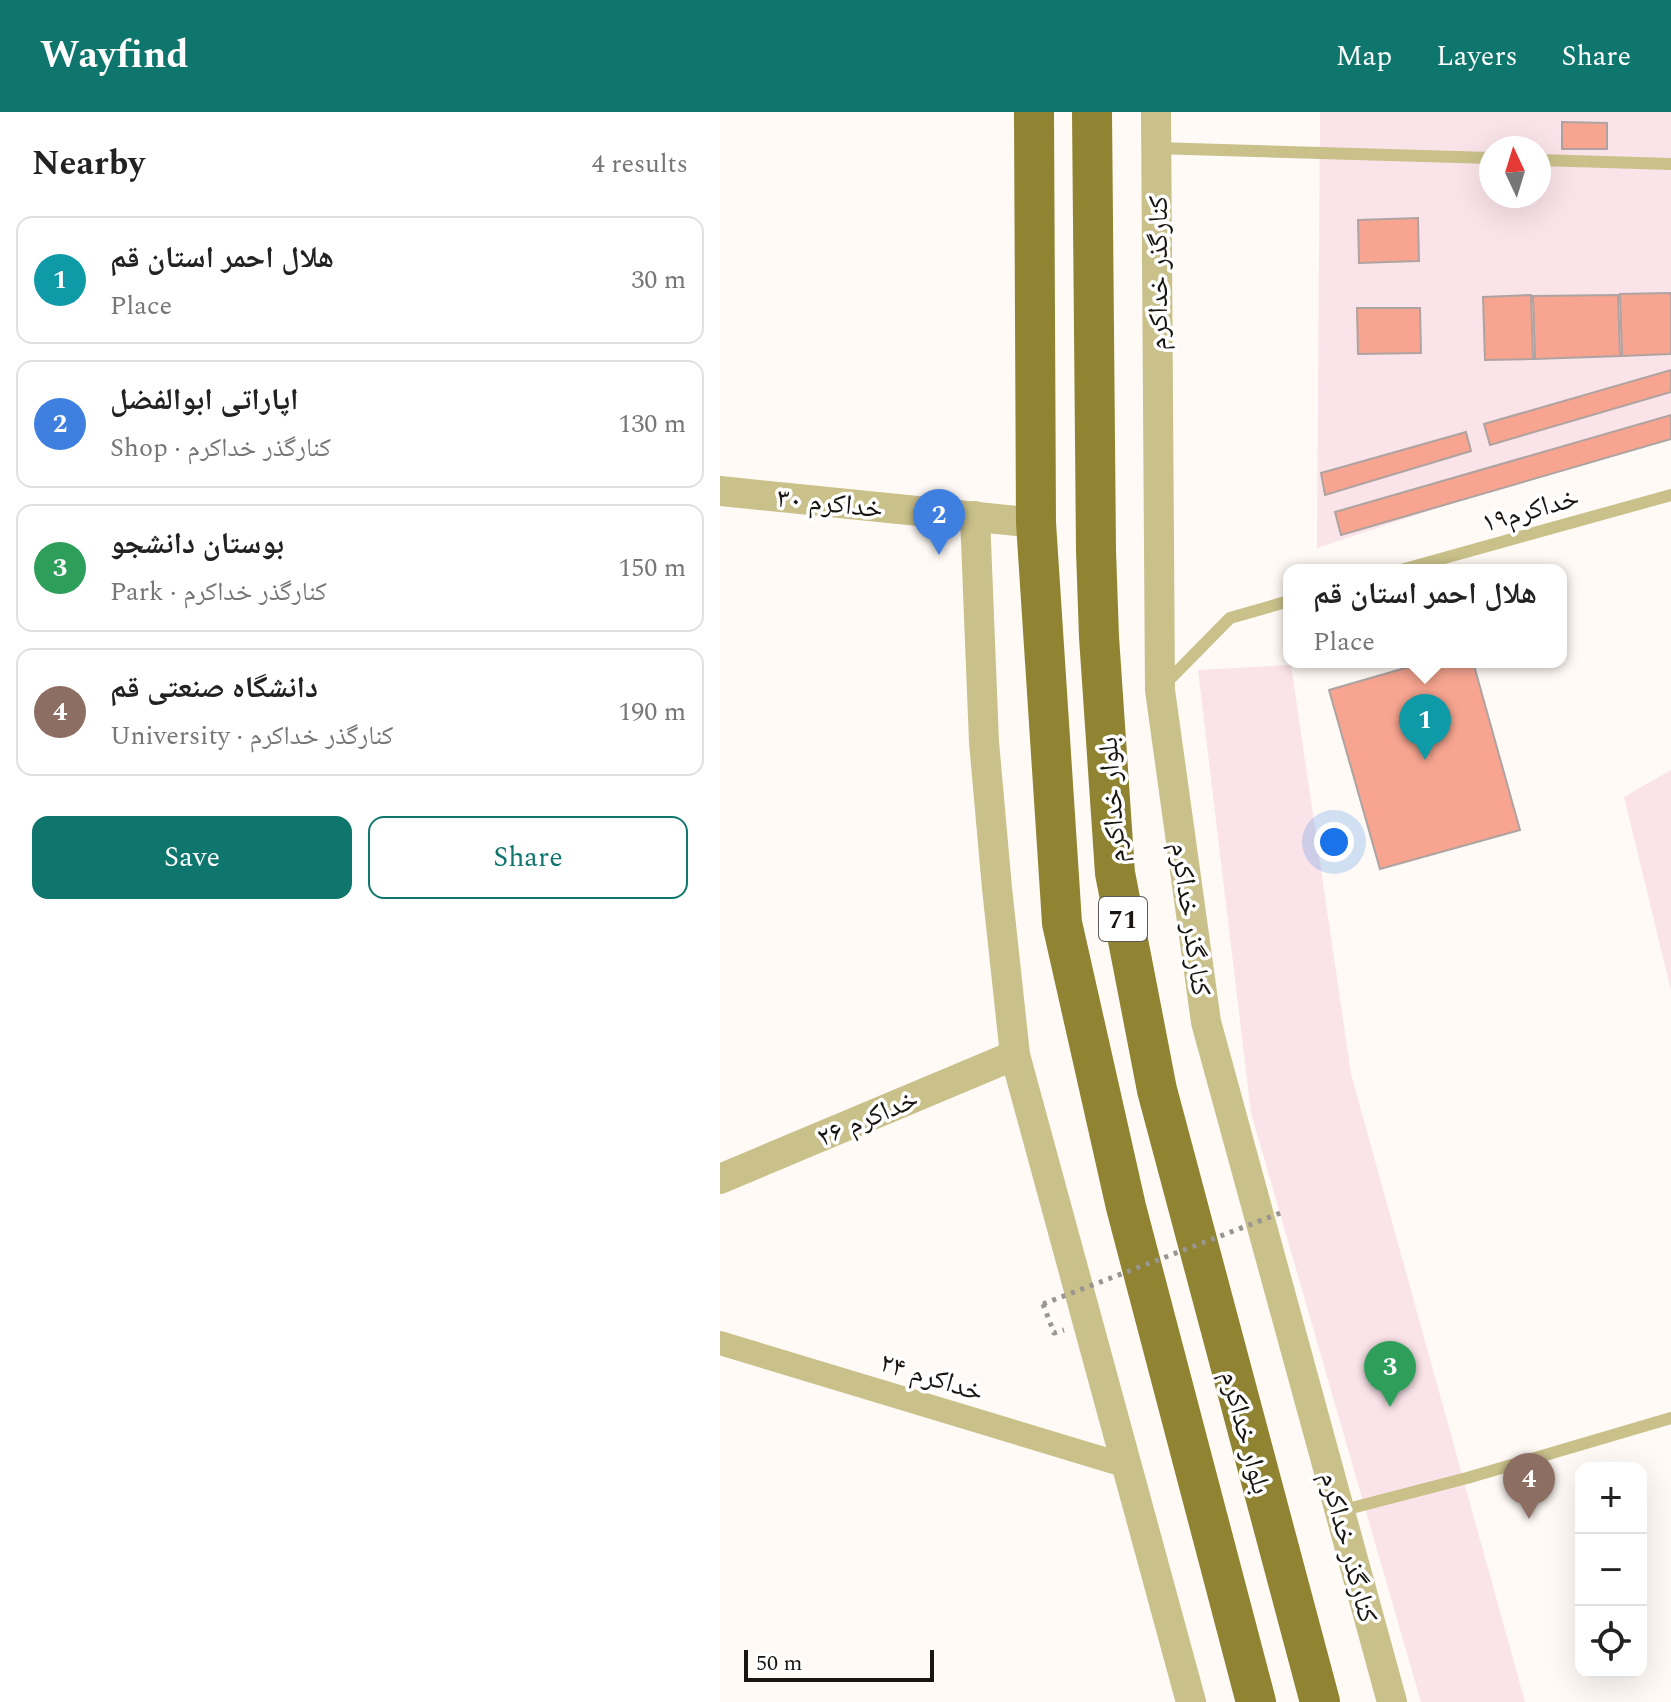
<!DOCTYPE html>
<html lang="en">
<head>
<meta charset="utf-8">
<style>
  :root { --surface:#fff; --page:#f6f6f6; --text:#222; --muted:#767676; --line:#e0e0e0; --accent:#0f766e }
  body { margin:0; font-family:Spectral,"Noto Naskh Arabic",serif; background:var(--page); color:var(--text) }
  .controls { position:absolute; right:24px; bottom:24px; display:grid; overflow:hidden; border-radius:16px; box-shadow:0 8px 32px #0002 }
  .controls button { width:72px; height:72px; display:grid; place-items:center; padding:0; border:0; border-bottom:2px solid var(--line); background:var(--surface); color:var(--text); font:40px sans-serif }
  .compass { position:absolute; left:759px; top:24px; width:72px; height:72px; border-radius:50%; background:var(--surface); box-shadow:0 8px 32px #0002; rotate:356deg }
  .scale { position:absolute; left:24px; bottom:20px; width:190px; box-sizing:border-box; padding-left:8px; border:4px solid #181512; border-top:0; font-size:22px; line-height:28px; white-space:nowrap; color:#181512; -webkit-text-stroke:6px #fff; paint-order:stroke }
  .you { position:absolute; left:614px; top:730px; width:28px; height:28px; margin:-20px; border:6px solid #fff; border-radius:50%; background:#1a73e8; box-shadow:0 0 0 12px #1a73e833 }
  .badge { display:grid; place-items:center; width:52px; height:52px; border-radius:50%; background:var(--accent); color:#fff; font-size:26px; font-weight:700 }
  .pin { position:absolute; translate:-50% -66px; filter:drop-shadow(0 2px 4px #0008) }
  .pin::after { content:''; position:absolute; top:42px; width:28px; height:24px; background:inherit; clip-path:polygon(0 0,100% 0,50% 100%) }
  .popup { position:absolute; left:563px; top:452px; width:284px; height:104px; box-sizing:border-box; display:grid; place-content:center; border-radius:16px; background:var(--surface); filter:drop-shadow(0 2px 6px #0005); font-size:26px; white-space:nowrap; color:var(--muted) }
  .popup b { font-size:30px; color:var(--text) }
  .popup::after { content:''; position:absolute; left:50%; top:100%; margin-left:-16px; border:16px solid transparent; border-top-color:var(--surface) }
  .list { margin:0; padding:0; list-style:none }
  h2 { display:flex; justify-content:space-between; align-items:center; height:104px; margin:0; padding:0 32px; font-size:34px }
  h2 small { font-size:26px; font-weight:400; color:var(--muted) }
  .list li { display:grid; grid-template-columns:52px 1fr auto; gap:24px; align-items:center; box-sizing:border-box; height:128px; margin:0 16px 16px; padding:0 16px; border:2px solid var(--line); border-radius:16px }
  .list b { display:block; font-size:30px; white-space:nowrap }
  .list p { margin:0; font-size:26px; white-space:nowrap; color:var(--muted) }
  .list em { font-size:26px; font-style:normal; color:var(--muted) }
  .actions { display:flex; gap:16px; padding:24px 32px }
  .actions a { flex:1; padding:18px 0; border:2px solid var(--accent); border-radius:16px; text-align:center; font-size:28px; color:var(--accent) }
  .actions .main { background:var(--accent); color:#fff }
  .icon { flex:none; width:44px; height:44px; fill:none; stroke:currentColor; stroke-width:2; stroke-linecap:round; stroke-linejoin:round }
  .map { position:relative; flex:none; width:951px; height:1590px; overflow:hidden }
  header { display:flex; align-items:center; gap:48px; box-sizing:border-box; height:112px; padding:0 40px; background:var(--accent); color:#fff }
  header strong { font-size:38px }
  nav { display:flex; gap:44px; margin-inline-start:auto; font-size:28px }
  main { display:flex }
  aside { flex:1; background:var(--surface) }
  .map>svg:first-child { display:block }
</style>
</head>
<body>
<header>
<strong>Wayfind</strong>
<nav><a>Map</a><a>Layers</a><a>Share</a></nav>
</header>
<main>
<aside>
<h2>Nearby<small>4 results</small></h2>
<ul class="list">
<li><span class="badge" style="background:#0f9aa8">1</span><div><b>هلال احمر استان قم</b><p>Place</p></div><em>30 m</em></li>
<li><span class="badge" style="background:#3f7fe0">2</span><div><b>اپاراتی ابوالفضل</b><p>Shop · کنارگذر خداکرم</p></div><em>130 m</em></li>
<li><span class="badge" style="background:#2e9e5b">3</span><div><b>بوستان دانشجو</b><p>Park · کنارگذر خداکرم</p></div><em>150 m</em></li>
<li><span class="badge" style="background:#8d6e63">4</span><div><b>دانشگاه صنعتی قم</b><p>University · کنارگذر خداکرم</p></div><em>190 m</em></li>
</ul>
<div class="actions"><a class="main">Save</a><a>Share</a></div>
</aside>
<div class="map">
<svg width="951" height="1590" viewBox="0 0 951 1590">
  <rect width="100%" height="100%" fill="#fffaf5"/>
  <!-- green -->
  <g fill="#fbe4e9" fill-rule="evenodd">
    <path d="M 600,0 L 951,0 L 951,318 L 597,436 ZM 771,36 L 819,36 L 819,84 L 771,84 Z"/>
    <polygon points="571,553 631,962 805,1590 701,1590 531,1001 478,558"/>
    <polygon points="951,658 951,878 904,685"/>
  </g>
  <!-- building -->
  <g fill="#f7a590" stroke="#aea3a0" stroke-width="2">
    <polygon points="842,10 887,11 887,37 842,37"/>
    <polygon points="698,106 699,149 639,151 638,108"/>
    <polygon points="951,181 951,242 902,244 900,182"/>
    <polygon points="811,183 813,247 765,248 763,185"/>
    <polygon points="898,183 900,244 815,247 813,184"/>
    <polygon points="637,196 700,196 701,241 638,242"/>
    <polygon points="951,258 951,280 770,333 764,312"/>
    <polygon points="951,303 951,327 621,423 615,400"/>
    <polygon points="746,320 751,339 605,383 601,361"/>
    <polygon points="706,550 753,550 800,718 660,757 609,578"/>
  </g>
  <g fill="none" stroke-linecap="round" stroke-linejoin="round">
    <!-- path -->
    <polyline stroke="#999591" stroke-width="5" stroke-dasharray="4 6" stroke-linecap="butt" points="323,1192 334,1221 344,1218"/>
    <!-- service -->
    <g stroke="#c9c08a" stroke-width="12">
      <polyline points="436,36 771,46"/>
      <polyline points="819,48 951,52"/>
      <polyline points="681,458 951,383"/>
      <polyline points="443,574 510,506 569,489"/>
      <polyline points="620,1399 747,1366 951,1306"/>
    </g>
    <!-- minor -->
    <polyline stroke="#c9c08a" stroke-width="24" points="0,1231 407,1354"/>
    <!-- tertiary -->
    <g stroke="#c9c08a" stroke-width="30">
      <polyline points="436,0 440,578 486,910 672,1590"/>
      <polyline points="0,379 316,411"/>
      <polyline points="255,404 264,630 277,776 295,943 471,1590"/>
      <polyline points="0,1067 295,943"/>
    </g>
    <!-- trunk -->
    <g stroke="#908432" stroke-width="40">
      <polyline points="314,0 316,411 342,811 406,1095 536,1590"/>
      <polyline points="372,0 376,439 379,525 395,761 437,978 600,1590"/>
    </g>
    <!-- path-bridge -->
    <polyline stroke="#999591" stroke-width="5" stroke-dasharray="4 6" stroke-linecap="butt" points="323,1192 563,1100"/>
  </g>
  <g text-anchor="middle" stroke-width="7" stroke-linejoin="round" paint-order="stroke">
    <!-- shield labels -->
    <rect fill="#fff" stroke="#5d5b59" stroke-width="2" x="379" y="785" width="48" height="44" rx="6"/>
    <g font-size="26" font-weight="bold" fill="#181512">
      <text x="403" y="816">71</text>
    </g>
    <!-- street labels -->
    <g font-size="28" fill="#181512" stroke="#fff">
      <text transform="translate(437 161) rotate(-90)" y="10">کنارگذر خداکرم</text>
      <text transform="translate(110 390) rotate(6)" y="10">خداکرم ۳۰</text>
      <text transform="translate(810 397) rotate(-16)" y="10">۱۹خداکرم</text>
      <text transform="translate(391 688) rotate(-94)" y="10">بلوار خداکرم</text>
      <text transform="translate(472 807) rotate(82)" y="10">کنارگذر خداکرم</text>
      <text transform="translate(147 1005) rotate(-23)" y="10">۲۶ خداکرم</text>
      <text transform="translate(212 1264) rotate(17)" y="10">۲۴ خداکرم</text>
      <text transform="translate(527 1320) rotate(75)" y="10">بلوار خداکرم</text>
      <text transform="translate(630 1435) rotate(75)" y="10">کنارگذر خداکرم</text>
    </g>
  </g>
</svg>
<div class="controls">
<button>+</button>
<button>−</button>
<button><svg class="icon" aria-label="locate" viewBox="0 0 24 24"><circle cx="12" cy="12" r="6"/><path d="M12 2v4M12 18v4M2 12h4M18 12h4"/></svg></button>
</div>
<svg class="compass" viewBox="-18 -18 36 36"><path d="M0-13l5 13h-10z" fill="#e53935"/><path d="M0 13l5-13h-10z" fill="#767676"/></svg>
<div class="scale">50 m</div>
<div class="you"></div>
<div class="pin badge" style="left:705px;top:648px;background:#0f9aa8">1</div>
<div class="popup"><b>هلال احمر استان قم</b>Place</div>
<div class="pin badge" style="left:219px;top:443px;background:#3f7fe0">2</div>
<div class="pin badge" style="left:670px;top:1295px;background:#2e9e5b">3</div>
<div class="pin badge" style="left:809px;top:1407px;background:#8d6e63">4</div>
</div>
</main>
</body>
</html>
